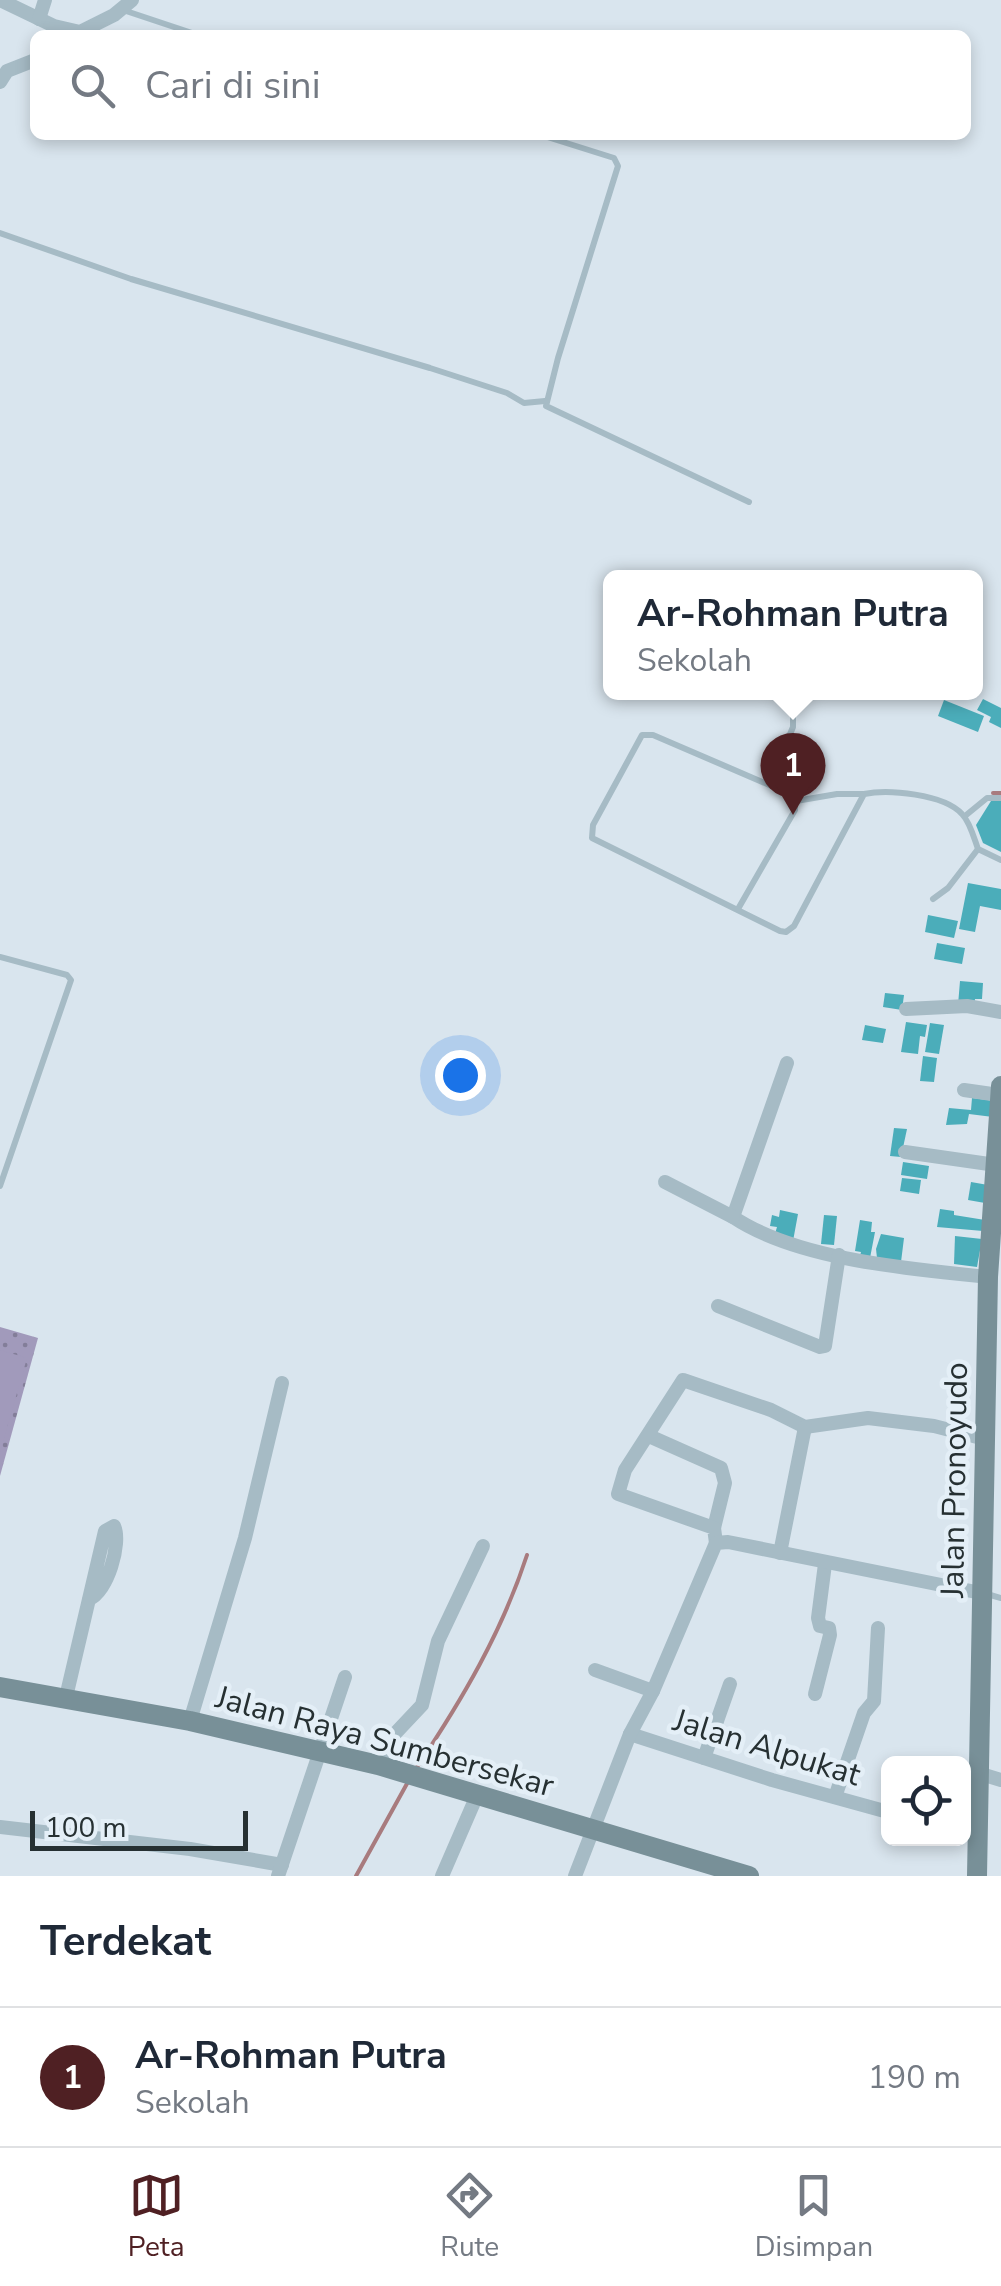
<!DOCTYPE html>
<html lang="id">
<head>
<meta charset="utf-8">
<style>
  :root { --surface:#fff; --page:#f2f2f3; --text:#1f2937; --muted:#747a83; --line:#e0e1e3; --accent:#4f2023 }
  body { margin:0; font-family:"Nunito Sans",sans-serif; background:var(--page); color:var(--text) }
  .controls { position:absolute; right:30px; bottom:30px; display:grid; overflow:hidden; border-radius:15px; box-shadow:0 5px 15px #0003 }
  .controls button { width:90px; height:90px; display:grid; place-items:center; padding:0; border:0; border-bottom:2px solid var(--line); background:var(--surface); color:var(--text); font:50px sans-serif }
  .scale { position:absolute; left:30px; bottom:25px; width:218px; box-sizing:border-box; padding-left:10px; border:5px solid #263032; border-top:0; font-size:28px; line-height:35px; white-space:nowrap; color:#263032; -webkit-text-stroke:8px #e4eff7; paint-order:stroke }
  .you { position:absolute; left:460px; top:1075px; width:35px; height:35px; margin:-25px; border:8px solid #fff; border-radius:50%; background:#1a73e8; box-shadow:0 0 0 15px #1a73e833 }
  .badge { display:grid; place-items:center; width:65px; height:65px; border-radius:50%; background:var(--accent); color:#fff; font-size:32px; font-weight:700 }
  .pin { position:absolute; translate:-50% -82px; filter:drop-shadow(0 2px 5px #0008) }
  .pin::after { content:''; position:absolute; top:52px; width:35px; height:30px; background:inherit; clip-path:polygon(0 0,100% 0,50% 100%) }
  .popup { position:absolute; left:603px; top:570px; width:380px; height:130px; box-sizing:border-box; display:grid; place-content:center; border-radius:15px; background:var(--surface); filter:drop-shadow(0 2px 8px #0005); font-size:32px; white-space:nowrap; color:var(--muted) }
  .popup b { font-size:38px; color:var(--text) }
  .popup::after { content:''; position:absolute; left:50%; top:100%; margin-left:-20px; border:20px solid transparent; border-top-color:var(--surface) }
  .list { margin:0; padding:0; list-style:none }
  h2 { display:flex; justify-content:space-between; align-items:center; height:130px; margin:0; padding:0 40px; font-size:42px }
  h2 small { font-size:32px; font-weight:400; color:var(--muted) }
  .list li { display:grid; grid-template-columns:65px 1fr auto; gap:30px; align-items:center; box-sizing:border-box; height:140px; padding:0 40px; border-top:2px solid var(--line) }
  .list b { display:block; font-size:38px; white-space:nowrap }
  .list p { margin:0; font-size:32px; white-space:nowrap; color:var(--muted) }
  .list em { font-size:32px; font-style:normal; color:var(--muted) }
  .icon { flex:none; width:55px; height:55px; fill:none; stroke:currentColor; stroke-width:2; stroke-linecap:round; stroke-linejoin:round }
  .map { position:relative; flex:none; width:1001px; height:1876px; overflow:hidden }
  .search { position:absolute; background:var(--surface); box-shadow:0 5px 15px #0003; left:30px; right:30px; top:30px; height:110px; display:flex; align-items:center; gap:25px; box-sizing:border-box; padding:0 35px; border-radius:15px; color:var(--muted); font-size:38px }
  .sheet { height:270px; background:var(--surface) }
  nav { display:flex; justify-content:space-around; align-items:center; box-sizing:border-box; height:140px; border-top:2px solid var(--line); background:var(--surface); font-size:28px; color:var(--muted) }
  nav a { display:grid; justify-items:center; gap:5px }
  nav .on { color:var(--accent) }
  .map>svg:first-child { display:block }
</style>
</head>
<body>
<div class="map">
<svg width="1001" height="1876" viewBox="0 0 1001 1876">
  <defs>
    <pattern id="park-dots" width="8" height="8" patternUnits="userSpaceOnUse" patternTransform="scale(2.5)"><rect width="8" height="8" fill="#a19abb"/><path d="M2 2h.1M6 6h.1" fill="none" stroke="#837e99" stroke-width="1.8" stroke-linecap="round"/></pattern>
  </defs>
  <rect width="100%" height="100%" fill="#d9e5ee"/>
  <!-- park -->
  <polygon fill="url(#park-dots)" points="0,1327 38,1338 0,1476"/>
  <!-- pitch -->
  <polygon fill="#a19abb" points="0,1350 27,1358 0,1452"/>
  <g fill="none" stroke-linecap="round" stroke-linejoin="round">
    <!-- stream -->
    <g stroke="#a87b7e" stroke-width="4">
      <polyline points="993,793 1001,793"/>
      <path d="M 417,1767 C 462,1700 502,1632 527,1555"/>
      <polyline points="356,1876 409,1780"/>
    </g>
  </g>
  <!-- building -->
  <g fill="#4badba">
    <polygon points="983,699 1001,708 1001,728 989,722 991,717 977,710"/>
    <polygon points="944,700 984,716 978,732 938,716"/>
    <polygon points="1001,800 1001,852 983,843 976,825 991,801"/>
    <polygon points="968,883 1001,889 1001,910 980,906 975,932 959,929"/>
    <polygon points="928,915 958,921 954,938 925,932"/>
    <polygon points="937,943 965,948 962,964 934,959"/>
    <polygon points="960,981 983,983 982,999 975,999 974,1006 958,1005"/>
    <polygon points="885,993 904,995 902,1010 883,1007"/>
    <polygon points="906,1022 927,1025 925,1037 920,1036 918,1054 901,1052"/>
    <polygon points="930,1023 944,1025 939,1054 925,1052"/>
    <polygon points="865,1025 886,1029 883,1043 862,1040"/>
    <polygon points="923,1056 937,1058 934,1082 920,1081"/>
    <polygon points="972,1098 995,1101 993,1117 969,1114 967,1124 946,1125 949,1108 971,1110"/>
    <polygon points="894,1128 907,1129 901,1157 890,1156"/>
    <polygon points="903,1162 929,1166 927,1179 901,1175"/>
    <polygon points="902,1178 921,1180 919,1194 900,1191"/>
    <polygon points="971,1182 988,1185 985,1203 968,1200"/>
    <polygon points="940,1209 954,1211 954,1215 985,1220 983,1231 937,1227"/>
    <polygon points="780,1210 798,1214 793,1241 774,1237 777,1227 770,1226 772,1215 779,1217"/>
    <polygon points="824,1215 837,1216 834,1245 821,1244"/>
    <polygon points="860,1220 872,1222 871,1232 875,1232 870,1258 860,1256 861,1252 855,1251"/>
    <polygon points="881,1234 904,1238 901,1262 877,1258 876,1249"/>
    <polygon points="955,1236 982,1239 977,1267 954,1264"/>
  </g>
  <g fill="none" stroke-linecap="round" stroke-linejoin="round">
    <!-- service -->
    <g stroke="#a6bbc5" stroke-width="6">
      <polyline points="123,10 198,35"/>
      <polyline points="541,135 614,158 618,166 558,358 546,406 749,502"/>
      <polyline points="0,233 131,279 430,368 507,393 524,403 545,401"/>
      <polyline points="770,782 793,727 793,692"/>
      <polyline points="796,801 837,794 864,794"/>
      <polyline points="965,816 987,798 1001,798"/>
      <polyline points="933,899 948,888 978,849"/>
      <path d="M 738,909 L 795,810 L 795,796 L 653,735 L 642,735 L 593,825 L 592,838 L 780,931 L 786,932 L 794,926 L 864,794 C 888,789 944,794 962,814 C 970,822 974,838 978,849 L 1001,860"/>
      <polyline points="0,957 67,975 71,980 0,1186"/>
      <polyline points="987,1594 1001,1598"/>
    </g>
    <!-- minor -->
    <g stroke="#a6bbc5" stroke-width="14">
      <polyline points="0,0 54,26 80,32 114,15 132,0"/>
      <polyline points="39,19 45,0"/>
      <polyline points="0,82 7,71 35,60"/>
      <polyline points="906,1009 967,1006 1001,1012"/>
      <path d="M 787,1063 L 733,1217 C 797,1260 911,1269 988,1277"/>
      <polyline points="964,1090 999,1095"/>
      <polyline points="905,1152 996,1165"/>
      <polyline points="665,1182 733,1217"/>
      <polyline points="718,1306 820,1347 825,1346 839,1255"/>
      <polyline points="649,1436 721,1468 725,1483 714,1528"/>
      <polyline points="716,1543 714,1528 618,1494 625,1470 683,1380 771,1410 805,1427 868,1418 934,1426 985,1439"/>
      <polyline points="780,1553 805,1427"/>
      <polyline points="595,1670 653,1691"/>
      <polyline points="815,1694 830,1635 829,1628 820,1626 818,1618 825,1564"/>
      <path d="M 66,1697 L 105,1531 L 114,1526 C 122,1543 107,1593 89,1599"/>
      <polyline points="190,1721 245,1538 282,1383"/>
      <polyline points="630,1734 772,1780 888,1812"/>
      <polyline points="704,1758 730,1684"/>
      <polyline points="378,1765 389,1740 422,1705 438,1641 483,1546"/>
      <polyline points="978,1773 1001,1780"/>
      <polyline points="835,1797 864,1713 874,1701 878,1628"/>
      <polyline points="0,1827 190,1849 282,1865"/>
      <polyline points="278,1876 345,1677"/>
      <polyline points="442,1876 478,1793"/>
      <polyline points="575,1876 630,1734 653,1691 716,1543 728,1542 981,1593"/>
    </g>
    <!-- secondary -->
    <g stroke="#789098" stroke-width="20">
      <polyline points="0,1687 190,1721 378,1765 749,1876"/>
      <polyline points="977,1876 988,1277 1001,1086"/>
    </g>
  </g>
  <g text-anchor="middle" stroke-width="9" stroke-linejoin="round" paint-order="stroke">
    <!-- street labels -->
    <g font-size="32" fill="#263032" stroke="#e4eff7">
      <text transform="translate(954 1480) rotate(-89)" y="11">Jalan Pronoyudo</text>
      <text transform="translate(385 1741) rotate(15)" y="11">Jalan Raya Sumbersekar</text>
      <text transform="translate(767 1747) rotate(17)" y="11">Jalan Alpukat</text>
    </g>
  </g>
</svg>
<div class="controls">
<button><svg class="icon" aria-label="locate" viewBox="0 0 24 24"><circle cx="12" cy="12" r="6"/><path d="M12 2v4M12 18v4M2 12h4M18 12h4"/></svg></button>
</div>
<div class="scale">100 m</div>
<div class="you"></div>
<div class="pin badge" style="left:793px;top:815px">1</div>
<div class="popup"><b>Ar-Rohman Putra</b>Sekolah</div>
<div class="search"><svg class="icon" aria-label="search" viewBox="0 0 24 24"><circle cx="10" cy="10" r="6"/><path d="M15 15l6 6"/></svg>Cari di sini</div>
</div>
<section class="sheet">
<h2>Terdekat<small></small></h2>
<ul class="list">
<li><span class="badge">1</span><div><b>Ar-Rohman Putra</b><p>Sekolah</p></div><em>190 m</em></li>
</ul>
</section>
<nav>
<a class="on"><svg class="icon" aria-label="map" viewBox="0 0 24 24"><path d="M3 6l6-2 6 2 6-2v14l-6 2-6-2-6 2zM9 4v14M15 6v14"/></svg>Peta</a>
<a><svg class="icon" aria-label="directions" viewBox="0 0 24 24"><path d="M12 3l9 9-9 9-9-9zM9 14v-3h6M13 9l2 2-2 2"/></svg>Rute</a>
<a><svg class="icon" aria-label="saved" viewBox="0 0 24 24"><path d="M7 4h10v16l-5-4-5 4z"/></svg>Disimpan</a>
</nav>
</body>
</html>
